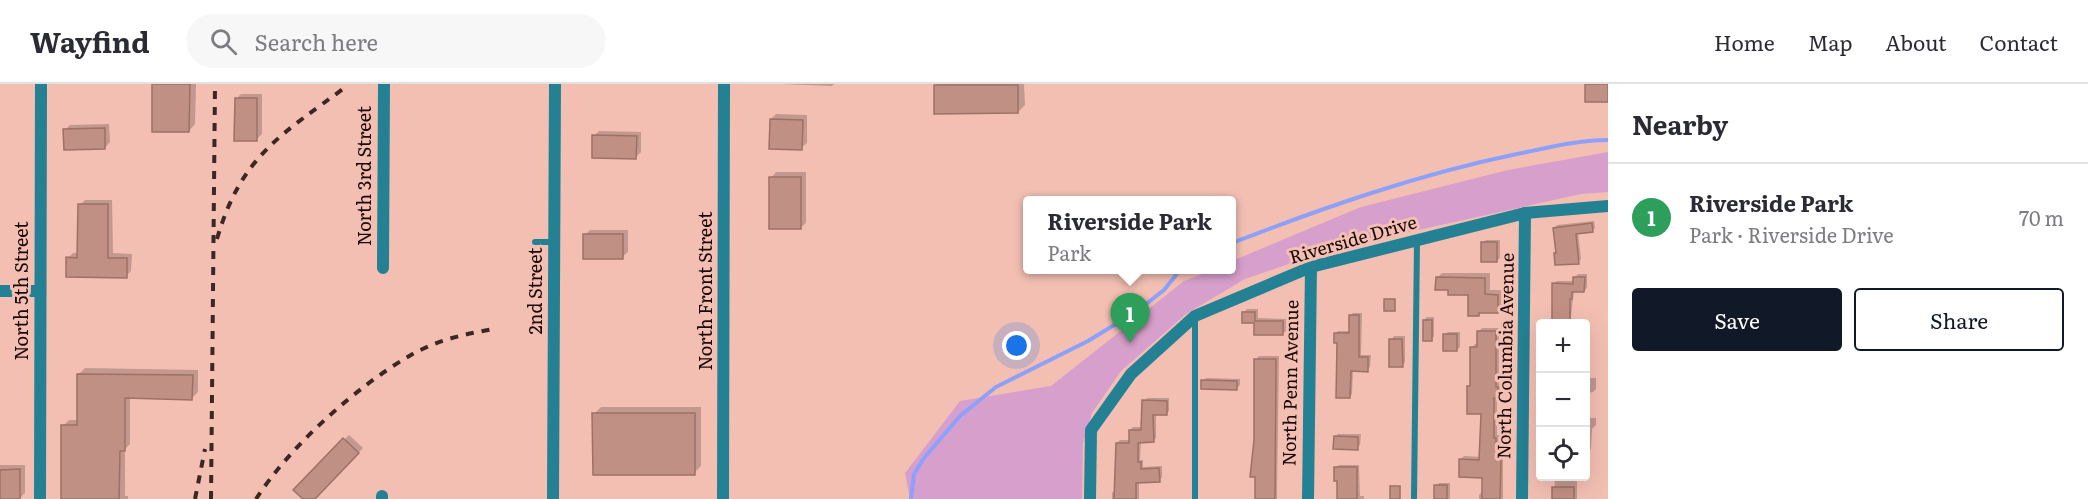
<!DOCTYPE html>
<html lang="en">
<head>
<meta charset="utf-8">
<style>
  :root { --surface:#fff; --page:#f7f7f7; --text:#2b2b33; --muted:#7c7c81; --line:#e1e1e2; --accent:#111827 }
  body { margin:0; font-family:Literata,serif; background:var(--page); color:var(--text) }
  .controls { position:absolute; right:18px; bottom:18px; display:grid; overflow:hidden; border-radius:6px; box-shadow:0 6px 24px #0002 }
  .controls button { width:54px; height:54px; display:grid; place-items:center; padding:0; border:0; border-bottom:2px solid var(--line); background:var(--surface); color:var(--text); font:30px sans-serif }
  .you { position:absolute; left:1017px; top:262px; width:21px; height:21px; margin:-15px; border:4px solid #fff; border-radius:50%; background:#1a73e8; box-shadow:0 0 0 9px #1a73e833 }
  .badge { display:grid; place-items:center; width:39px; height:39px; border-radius:50%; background:var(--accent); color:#fff; font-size:20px; font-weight:700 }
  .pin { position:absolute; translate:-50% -50px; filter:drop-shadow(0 2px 3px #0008) }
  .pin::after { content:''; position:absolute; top:32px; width:21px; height:18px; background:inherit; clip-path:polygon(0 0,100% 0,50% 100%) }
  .popup { position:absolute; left:1023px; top:112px; width:213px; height:78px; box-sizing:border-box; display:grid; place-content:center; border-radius:6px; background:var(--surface); filter:drop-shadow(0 2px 4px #0005); font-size:20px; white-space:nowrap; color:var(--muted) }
  .popup b { font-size:22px; color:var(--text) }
  .popup::after { content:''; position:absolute; left:50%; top:100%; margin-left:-12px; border:12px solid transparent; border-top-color:var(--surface) }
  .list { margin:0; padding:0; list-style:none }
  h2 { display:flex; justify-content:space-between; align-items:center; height:78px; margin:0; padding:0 24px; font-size:26px }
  h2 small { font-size:20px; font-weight:400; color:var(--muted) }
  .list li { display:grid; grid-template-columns:39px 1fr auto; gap:18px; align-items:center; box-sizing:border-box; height:108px; padding:0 24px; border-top:2px solid var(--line) }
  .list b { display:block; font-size:22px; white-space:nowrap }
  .list p { margin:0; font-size:20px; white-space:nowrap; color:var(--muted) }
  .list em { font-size:20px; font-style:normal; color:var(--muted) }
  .actions { display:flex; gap:12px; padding:18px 24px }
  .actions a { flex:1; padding:14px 0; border:2px solid var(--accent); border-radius:6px; text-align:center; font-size:21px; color:var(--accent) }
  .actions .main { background:var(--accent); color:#fff }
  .icon { flex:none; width:33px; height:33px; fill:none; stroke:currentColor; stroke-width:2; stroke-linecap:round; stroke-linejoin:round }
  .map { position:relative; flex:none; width:1608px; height:415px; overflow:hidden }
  header { display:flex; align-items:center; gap:36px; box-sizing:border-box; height:84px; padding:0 30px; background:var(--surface); border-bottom:2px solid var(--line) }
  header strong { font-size:28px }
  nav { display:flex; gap:33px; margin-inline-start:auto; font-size:21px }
  .search { width:420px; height:54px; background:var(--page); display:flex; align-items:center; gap:15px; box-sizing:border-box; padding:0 21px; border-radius:33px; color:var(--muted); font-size:22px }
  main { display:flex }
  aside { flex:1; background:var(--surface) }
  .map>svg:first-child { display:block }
</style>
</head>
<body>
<header>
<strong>Wayfind</strong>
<div class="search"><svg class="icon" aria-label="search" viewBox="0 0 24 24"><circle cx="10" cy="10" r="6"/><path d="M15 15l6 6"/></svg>Search here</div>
<nav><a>Home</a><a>Map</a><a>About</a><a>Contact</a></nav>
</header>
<main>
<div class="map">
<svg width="1608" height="415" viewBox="0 0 1608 415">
  <rect width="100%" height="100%" fill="#f3bfb3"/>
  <!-- green -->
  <polygon fill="#d79fcb" points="1608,68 1608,108 1581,110 1332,165 1245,195 1186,230 1121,287 1092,329 1083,359 1082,415 910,415 905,389 960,317 1051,302 1184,197 1213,186 1232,186 1232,177 1361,123 1508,86"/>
  <!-- shadow -->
  <g fill="#0003">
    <polygon points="154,0 196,0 195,40 189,47"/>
    <polygon points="781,0 834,0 832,2"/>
    <polygon points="937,0 1024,0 1025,21 1018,28 936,2"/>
    <polygon points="241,10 262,10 262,50 257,55 236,15"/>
    <polygon points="776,30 807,31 807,59 801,64 771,35"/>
    <polygon points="109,40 110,58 105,64 65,46 70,41"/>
    <polygon points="599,47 641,48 641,68 635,74 594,52"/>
    <polygon points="776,88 806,88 806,139 800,144 771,94"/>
    <polygon points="85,116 112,116 113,169 132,170 131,187 126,192 68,174 73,169 79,169 80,121"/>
    <polygon points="1594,137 1595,144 1592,147 1578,148 1581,175 1578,178 1554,144 1557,141"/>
    <polygon points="590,146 628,146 628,168 622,173 585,151"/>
    <polygon points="1486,156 1500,156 1500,174 1496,177 1482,159"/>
    <polygon points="1442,189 1490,189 1490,206 1503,206 1503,222 1497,227 1482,227 1478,231 1469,210 1450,205 1437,194"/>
    <polygon points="1578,190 1587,190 1587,204 1584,207 1574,207 1570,240 1554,240 1553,200 1557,197 1575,197 1575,193"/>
    <polygon points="1247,225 1258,225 1258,234 1286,235 1286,247 1282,250 1256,238 1244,228"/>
    <polygon points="1353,229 1362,229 1361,271 1371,271 1370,283 1367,286 1353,286 1352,310 1349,313 1339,258 1335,250 1338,247 1350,247 1350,232"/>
    <polygon points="1427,233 1434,233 1434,252 1431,256 1424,236"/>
    <polygon points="1482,244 1499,244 1499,300 1501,300 1501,309 1497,313 1497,351 1499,351 1499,373 1503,373 1503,415 1479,415 1479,411 1483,407 1483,392 1460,376 1464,372 1481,373 1483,328 1469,303 1472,300 1472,264 1475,260 1479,260 1479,247"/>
    <polygon points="1448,248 1460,248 1460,263 1457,266 1445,251"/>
    <polygon points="1394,252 1405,252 1405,278 1402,282 1391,256"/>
    <polygon points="1259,272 1279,272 1277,415 1257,415 1256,275"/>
    <polygon points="85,284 198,286 198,308 192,314 130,313 130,360 125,365 125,412 128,412 128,415 62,415 63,342 69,336 78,336 79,290"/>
    <polygon points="1206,294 1240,295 1240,301 1236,305 1203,297"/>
    <polygon points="1586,294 1596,294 1596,305 1593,308 1586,309"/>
    <polygon points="1147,314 1169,314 1169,327 1166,330 1156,330 1156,354 1153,357 1141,357 1140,376 1143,376 1143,383 1162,382 1162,393 1159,397 1139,397 1139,415 1112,415 1112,409 1115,406 1117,359 1120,356 1130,356 1130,346 1133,343 1143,343 1144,317"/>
    <polygon points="601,323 701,323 701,382 694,389 594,330"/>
    <polygon points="1586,334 1596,334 1596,341 1592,345 1591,365 1588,368 1586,368"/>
    <polygon points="1338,350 1361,350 1360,361 1357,364 1335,353"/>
    <polygon points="349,351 363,364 315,415 302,415 303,414 295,406"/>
    <polygon points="0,381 25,381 25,409 20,414 0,414"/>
    <polygon points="1339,381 1359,381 1360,412 1364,412 1364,415 1339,415 1339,396 1335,384"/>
    <polygon points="1555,392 1577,392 1577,415 1554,415"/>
    <polygon points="1439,399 1450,399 1450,415 1436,415 1435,402"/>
  </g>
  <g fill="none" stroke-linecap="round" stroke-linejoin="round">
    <!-- stream -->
    <g stroke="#8da0fb" stroke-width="4">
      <path d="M 1232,159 C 1325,123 1420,90 1517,70 C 1548,64 1577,56 1608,56"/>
      <polyline points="911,415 914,390 924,374 960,332 996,303 1088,257 1137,227 1164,206 1180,186"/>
    </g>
  </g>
  <!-- building -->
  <g fill="#c19084" stroke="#9f7065" stroke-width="1.5">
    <polygon points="152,0 190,0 189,48 152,48"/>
    <rect x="1585" y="0" width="23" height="18"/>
    <polygon points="934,1 1018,1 1018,29 934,30"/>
    <polygon points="235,14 257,14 257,57 234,57"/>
    <polygon points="770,35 803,36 802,66 769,65"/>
    <polygon points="105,44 105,65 64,66 63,45"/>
    <polygon points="592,51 637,52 636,75 592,74"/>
    <rect x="769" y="93" width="32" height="52"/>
    <polygon points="78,120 108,120 108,174 127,174 127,194 66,193 66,173 77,174"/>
    <polygon points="1592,139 1593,148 1576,150 1579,180 1555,181 1554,169 1556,169 1553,144"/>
    <rect x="583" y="150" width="40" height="25"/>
    <rect x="1481" y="158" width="16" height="20"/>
    <polygon points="1436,193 1485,194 1485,210 1498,211 1498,229 1479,229 1479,232 1468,232 1468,211 1448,211 1448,206 1435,206"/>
    <polygon points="1573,193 1585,193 1584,208 1572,208 1572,215 1570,215 1570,239 1552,239 1552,199 1573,200"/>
    <rect x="1384" y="215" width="11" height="12"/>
    <polygon points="1242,228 1255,228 1255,237 1283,237 1283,251 1254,251 1254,239 1242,239"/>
    <polygon points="1349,231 1359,231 1359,273 1368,273 1368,288 1351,287 1350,314 1336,314 1337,259 1334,259 1334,249 1349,249"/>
    <rect x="1423" y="236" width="9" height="21"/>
    <polygon points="1477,247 1496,247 1496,303 1498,303 1498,314 1494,314 1494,354 1496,354 1496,376 1501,376 1500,415 1482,415 1482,394 1459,393 1459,375 1479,376 1481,330 1467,330 1467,302 1470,302 1470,263 1477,263"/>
    <rect x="1443" y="250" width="14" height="17"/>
    <polygon points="1389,255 1402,255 1403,283 1389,283"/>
    <polygon points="1254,275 1276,275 1275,415 1255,415 1255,393 1250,393 1254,356"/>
    <polygon points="77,290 193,291 192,316 125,314 125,367 120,367 119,415 61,415 61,341 77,341"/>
    <polygon points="1201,296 1237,297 1237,306 1201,305"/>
    <polygon points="1142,316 1167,317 1167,331 1153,331 1154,358 1138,359 1138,378 1141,378 1141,385 1159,384 1160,398 1136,399 1136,415 1114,415 1116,359 1129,359 1129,346 1141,346"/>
    <polygon points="592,329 695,329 695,391 593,391"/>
    <polygon points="1334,352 1358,353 1358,366 1333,365"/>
    <polygon points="343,354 359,369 315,415 303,415 293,406"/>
    <polygon points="1334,383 1357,383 1357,415 1337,415 1337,397 1334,397"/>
    <polygon points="20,385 20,415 0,415 0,386"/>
    <rect x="1434" y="401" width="13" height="14"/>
    <rect x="1390" y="402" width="10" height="13"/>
    <rect x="1552" y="403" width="22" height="12"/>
  </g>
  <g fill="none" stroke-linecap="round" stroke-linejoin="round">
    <!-- lane -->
    <g stroke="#248193" stroke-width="6">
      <polyline points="535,158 554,158"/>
      <polyline points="1195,233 1195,415"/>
      <polyline points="1414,415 1417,157"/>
    </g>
    <!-- street -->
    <g stroke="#248193" stroke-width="12">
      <polyline points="383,184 384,0"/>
      <polyline points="0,207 40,207"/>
      <polyline points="40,415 41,0"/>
      <polyline points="382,415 382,412"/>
      <polyline points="553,415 555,0"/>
      <polyline points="723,415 724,0"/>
      <polyline points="1090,415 1091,346 1131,290 1195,232 1311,183 1525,129 1608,122"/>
      <polyline points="1308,415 1311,183"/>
      <polyline points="1522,415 1525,129"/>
    </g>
    <!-- rail -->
    <g stroke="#3d2722" stroke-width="4" stroke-dasharray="8 8" stroke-linecap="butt">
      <path d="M 217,155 C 241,72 281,51 347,2"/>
      <polyline points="195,415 205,365"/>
      <polyline points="211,415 215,0"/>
      <path d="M 256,415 C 290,362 357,302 411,271 C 437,256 465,250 494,245"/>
    </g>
  </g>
  <g text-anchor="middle" stroke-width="6" stroke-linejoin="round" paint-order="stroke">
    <!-- street labels -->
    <g font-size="18" fill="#190805" stroke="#f3bfb3">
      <text transform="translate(365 92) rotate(-90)" y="6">North 3rd Street</text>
      <text transform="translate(1353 156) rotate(-16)" y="6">Riverside Drive</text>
      <text transform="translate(22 207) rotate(-90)" y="6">North 5th Street</text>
      <text transform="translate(536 207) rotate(-90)" y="6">2nd Street</text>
      <text transform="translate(706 207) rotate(-90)" y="6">North Front Street</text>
      <text transform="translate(1506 272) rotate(-89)" y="6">North Columbia Avenue</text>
      <text transform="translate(1291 299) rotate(-89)" y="6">North Penn Avenue</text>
    </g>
  </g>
</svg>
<div class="controls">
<button>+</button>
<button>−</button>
<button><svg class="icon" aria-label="locate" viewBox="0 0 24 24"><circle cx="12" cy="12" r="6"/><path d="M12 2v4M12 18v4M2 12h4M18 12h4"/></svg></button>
</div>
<div class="you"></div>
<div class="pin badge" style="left:1130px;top:259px;background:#2e9e5b">1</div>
<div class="popup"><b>Riverside Park</b>Park</div>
</div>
<aside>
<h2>Nearby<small></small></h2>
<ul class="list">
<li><span class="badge" style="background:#2e9e5b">1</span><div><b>Riverside Park</b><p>Park · Riverside Drive</p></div><em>70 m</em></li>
</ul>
<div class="actions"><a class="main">Save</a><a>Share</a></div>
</aside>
</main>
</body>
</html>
